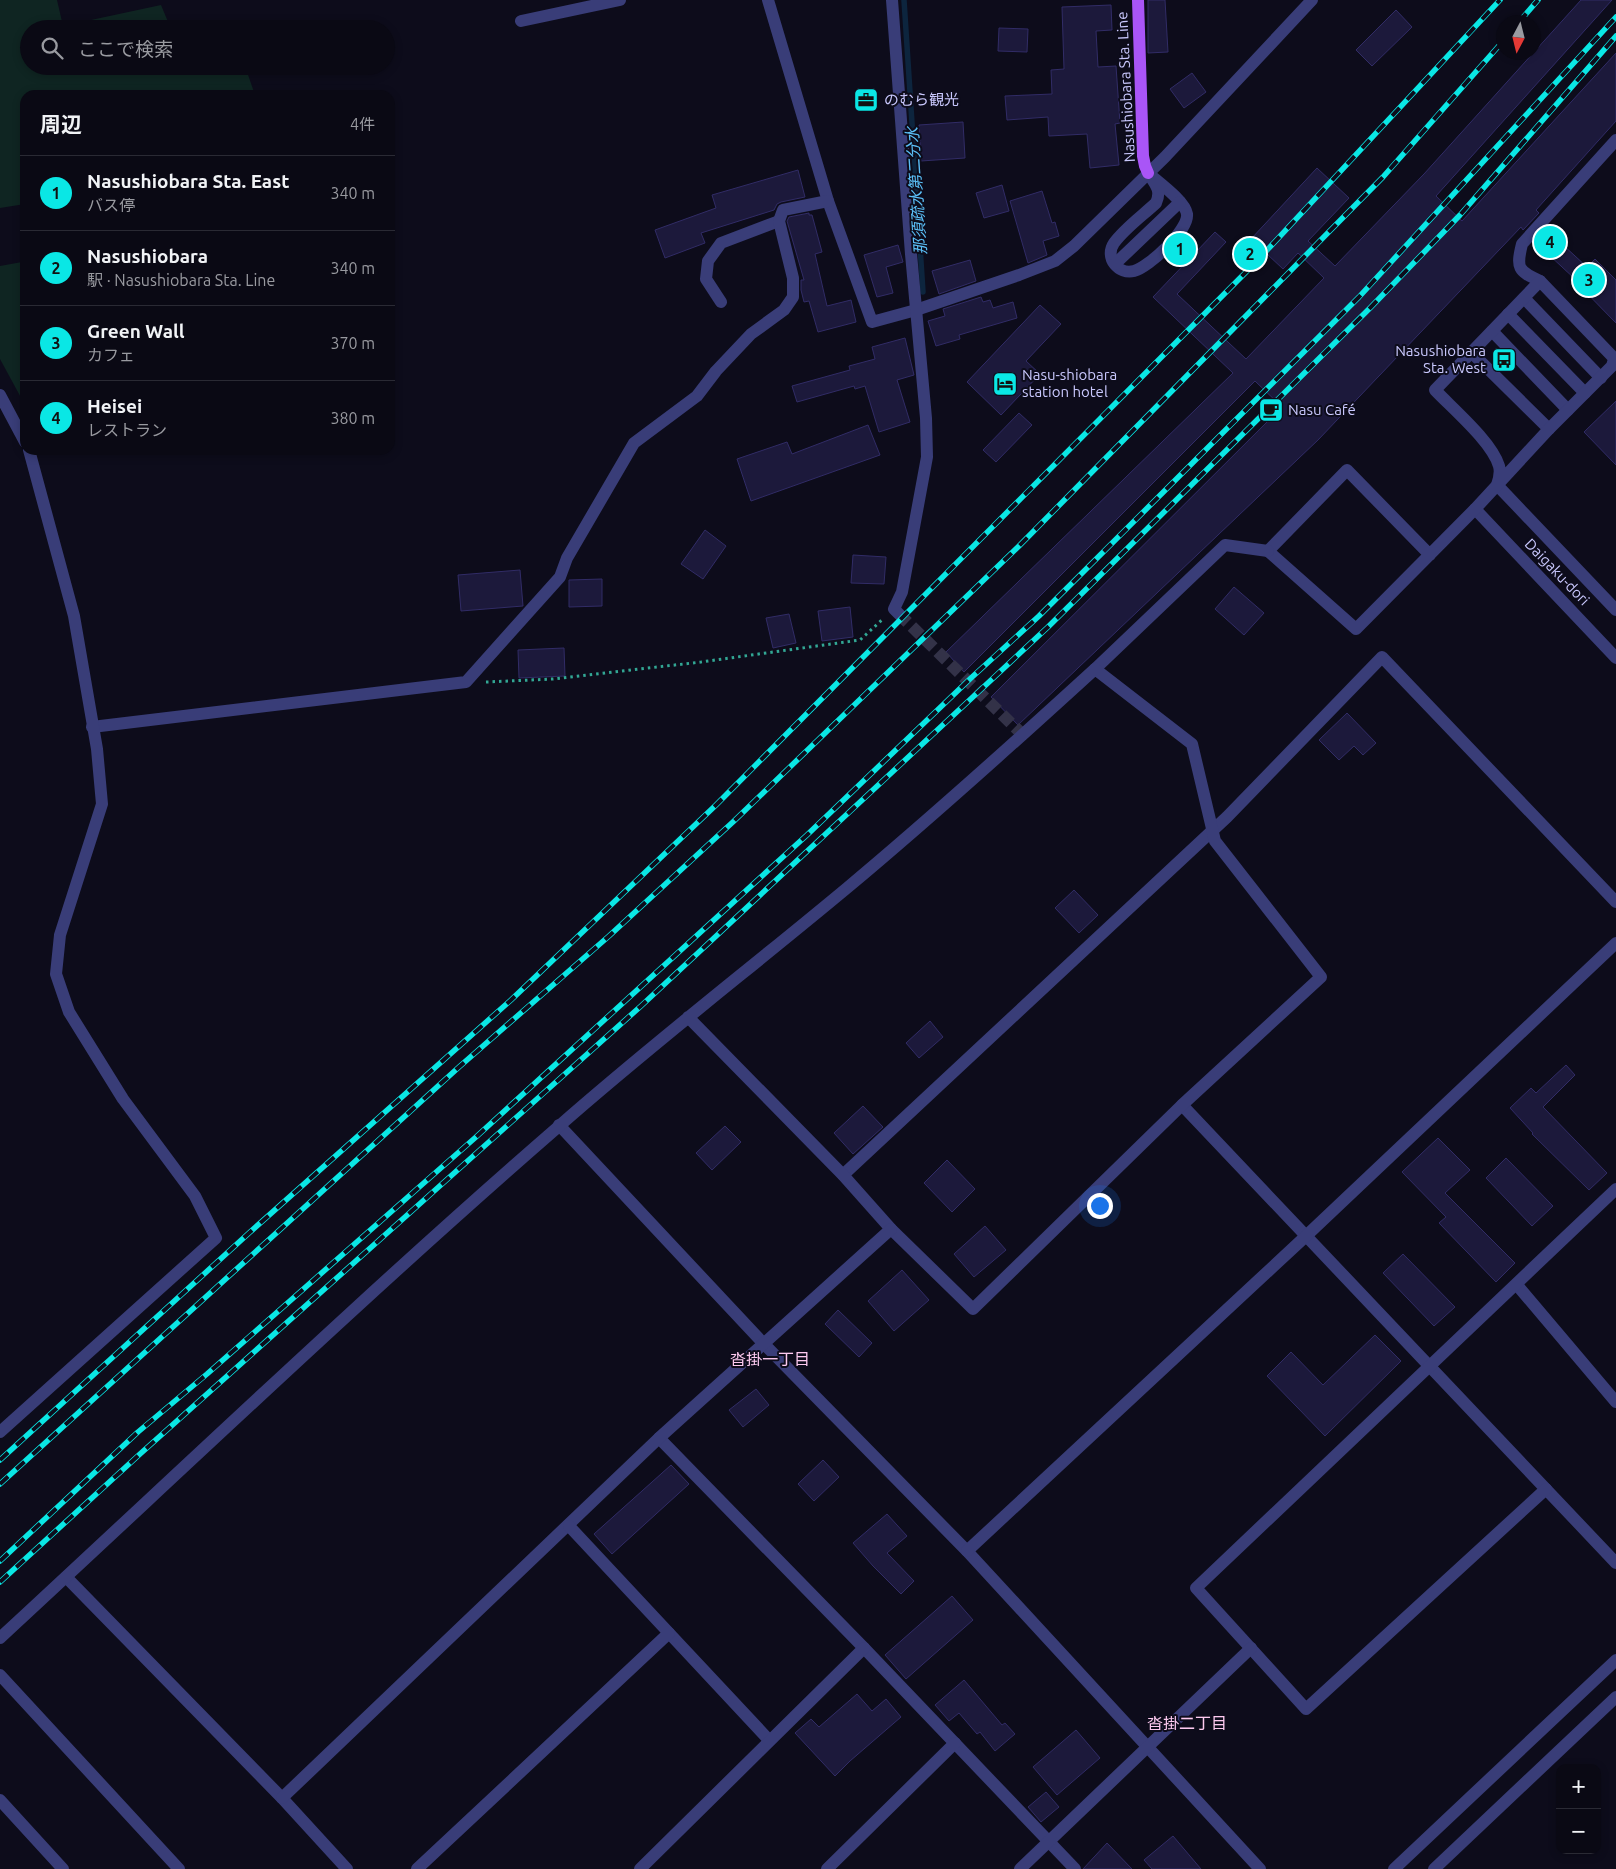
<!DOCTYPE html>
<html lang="ja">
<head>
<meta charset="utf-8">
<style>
  :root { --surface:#0a0914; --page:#181722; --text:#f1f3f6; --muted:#999aa0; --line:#2a2a34; --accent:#0ae7e5 }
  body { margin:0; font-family:Ubuntu,"Noto Sans JP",sans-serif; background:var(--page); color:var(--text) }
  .controls { position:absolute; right:15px; bottom:15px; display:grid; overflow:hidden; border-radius:10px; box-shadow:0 2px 8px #0003 }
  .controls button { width:45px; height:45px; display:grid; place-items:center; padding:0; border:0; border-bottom:1px solid var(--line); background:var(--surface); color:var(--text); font:25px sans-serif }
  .compass { position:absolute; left:1496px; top:15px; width:45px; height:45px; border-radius:50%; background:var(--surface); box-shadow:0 2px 8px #0003; rotate:187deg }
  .you { position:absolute; left:1099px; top:1205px; width:18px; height:18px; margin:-12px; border:4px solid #fff; border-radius:50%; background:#1a73e8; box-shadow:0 0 0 8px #1a73e833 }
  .badge { display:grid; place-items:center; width:32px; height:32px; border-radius:50%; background:var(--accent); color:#111; font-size:16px; font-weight:700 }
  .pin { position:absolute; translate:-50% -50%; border:2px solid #fff; box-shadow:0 1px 5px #0006 }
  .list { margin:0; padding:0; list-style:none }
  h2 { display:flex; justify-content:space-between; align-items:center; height:65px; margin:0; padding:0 20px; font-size:21px }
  h2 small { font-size:16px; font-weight:400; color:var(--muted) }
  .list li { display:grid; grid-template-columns:32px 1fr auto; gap:15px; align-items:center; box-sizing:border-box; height:75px; padding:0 20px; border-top:1px solid var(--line) }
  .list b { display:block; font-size:19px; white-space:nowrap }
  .list p { margin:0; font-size:16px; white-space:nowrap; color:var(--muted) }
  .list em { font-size:16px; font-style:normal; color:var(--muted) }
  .icon { flex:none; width:28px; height:28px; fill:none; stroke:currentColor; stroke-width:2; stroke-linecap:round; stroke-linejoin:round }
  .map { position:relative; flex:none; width:1616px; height:1869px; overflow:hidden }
  .search { position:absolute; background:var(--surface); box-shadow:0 2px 8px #0003; left:20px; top:20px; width:375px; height:55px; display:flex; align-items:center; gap:12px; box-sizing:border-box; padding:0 18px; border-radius:28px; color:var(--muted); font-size:19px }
  .panel { position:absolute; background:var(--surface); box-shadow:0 2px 8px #0003; left:20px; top:90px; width:375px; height:365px; border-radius:15px }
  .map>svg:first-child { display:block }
</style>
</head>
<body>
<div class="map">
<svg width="1616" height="1869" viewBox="0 0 1616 1869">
  <rect width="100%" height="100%" fill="#0d0c1b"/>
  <!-- green -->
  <g fill="#0f2522">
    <polygon points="0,0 57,0 63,26 161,5 171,29 29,29 29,66 245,66 255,95 25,95 25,204 0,208"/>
    <polygon points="22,262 25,268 25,405 0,359 0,266"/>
  </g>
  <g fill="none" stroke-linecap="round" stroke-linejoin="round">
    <!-- stream -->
    <polyline stroke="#0d253e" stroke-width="5.5" points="904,0 923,292"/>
  </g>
  <!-- building -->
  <g fill="#1c193b" stroke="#312c66">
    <polygon points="1148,0 1165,0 1168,52 1148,53"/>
    <polygon points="1581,0 1612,0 1436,196 1462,221 1616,53 1616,121 1536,210 1539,213 1523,230 1521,227 1318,440 1018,725 991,697 1282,407 1255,381 964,672 946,652 1233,373 1153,297 1215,232 1226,242 1177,294 1246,359 1324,278 1298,253 1283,269 1251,239 1317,168 1349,198 1308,241 1335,266 1424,174"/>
    <polygon points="1111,5 1112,30 1096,31 1098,67 1116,66 1120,123 1115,124 1119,165 1090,168 1087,134 1049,136 1048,117 1007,120 1005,96 1052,94 1051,70 1064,69 1062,7"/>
    <polygon points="1396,10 1412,27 1372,66 1356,50"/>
    <polygon points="999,28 1028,29 1027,52 998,51"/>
    <polygon points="1192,73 1206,92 1184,108 1170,89"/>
    <polygon points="963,122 965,158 921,161 919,125"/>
    <polygon points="798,170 805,197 781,202 777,204 774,210 701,233 705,243 665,258 655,230 716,208 712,195"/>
    <polygon points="1002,185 1009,211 984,218 976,193"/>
    <polygon points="1042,191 1052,223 1055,222 1059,236 1043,241 1047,255 1028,263 1010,201"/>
    <polygon points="809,213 809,215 812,215 822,252 815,254 827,306 851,300 856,322 818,332 809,301 804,302 801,290 801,280 804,280 787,221 789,217"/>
    <polygon points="1550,225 1566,241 1562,244 1587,267 1595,259 1616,280 1616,323 1574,280 1575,279 1535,242"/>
    <polygon points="898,245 903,262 886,267 893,293 877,297 864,255"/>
    <polygon points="970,260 976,281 939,294 932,271"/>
    <polygon points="981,297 983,302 990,300 993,308 1013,302 1017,318 959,335 960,339 936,346 928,321 945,316 943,309"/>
    <polygon points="1040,305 1061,324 1026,361 1040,374 1001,415 967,382"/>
    <polygon points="905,338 914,375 897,380 910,422 879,432 865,386 855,389 854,386 797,402 792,386 850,370 849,366 875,359 872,347"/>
    <polygon points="1616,401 1616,465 1584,432"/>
    <polygon points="1019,413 1032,425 996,462 983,450"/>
    <polygon points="868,425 880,455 751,501 737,459 787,442 792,454"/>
    <polygon points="705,530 726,546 703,579 681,564"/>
    <polygon points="853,555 886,557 884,584 851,583"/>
    <polygon points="520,570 523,606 461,611 458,575"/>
    <polygon points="602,579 602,606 569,607 569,580"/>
    <polygon points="1234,587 1264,613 1244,635 1215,609"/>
    <polygon points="850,607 853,637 822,641 818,611"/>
    <polygon points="789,614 796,643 773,648 766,618"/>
    <polygon points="564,648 565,676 519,678 518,650"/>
    <polygon points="1347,713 1376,743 1363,755 1354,746 1339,760 1319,740"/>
    <polygon points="1074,890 1098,915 1079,933 1055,908"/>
    <polygon points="930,1021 943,1037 919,1058 906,1043"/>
    <polygon points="1566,1065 1575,1075 1543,1107 1607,1173 1589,1190 1532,1134 1533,1133 1510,1108 1531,1088 1536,1093"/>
    <polygon points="863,1106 883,1127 853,1154 834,1133"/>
    <polygon points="725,1126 741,1142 712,1170 696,1153"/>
    <polygon points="1438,1138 1470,1170 1445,1193 1515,1263 1496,1282 1439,1223 1446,1217 1402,1172"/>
    <polygon points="1506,1158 1553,1206 1532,1226 1486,1178"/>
    <polygon points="947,1160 975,1189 952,1212 924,1183"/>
    <polygon points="985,1226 1006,1250 974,1277 954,1254"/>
    <polygon points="1403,1254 1455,1307 1434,1326 1383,1273"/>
    <polygon points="902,1270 929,1300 894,1331 868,1301"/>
    <polygon points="838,1310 872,1343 859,1357 825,1324"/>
    <polygon points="1375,1335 1401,1361 1325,1436 1267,1376 1291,1352 1323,1385"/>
    <polygon points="756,1389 769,1405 743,1427 729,1410"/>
    <polygon points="823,1460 839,1477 814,1501 798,1484"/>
    <polygon points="671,1465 689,1484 612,1554 594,1534"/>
    <polygon points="887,1514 907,1536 887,1553 914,1581 901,1594 873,1566 853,1543"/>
    <polygon points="952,1596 973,1620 906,1679 885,1655"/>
    <polygon points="964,1680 1002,1725 1005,1723 1015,1734 995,1751 980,1732 977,1734 959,1713 949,1721 935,1705"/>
    <polygon points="857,1694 872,1711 886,1699 901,1717 850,1761 835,1776 795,1733 811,1719 819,1727"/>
    <polygon points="1076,1730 1100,1758 1057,1795 1033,1767"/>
    <polygon points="1046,1792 1059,1807 1041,1822 1028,1807"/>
    <polygon points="1173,1836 1201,1869 1152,1869 1144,1860"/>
    <polygon points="1107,1843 1132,1869 1083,1869"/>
  </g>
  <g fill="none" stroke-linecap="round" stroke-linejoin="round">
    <!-- minor-tunnel -->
    <polyline stroke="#333248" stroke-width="12" stroke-dasharray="12 6" stroke-linecap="butt" points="899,614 1023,735"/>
    <!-- path -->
    <polyline stroke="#32a794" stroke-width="3" stroke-dasharray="2.5 4" stroke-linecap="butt" points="486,682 553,679 701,662 860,640 884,618"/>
    <!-- minor -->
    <g stroke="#393d78" stroke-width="12">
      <polyline points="768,0 828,201 872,322 916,310 1019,275 1055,261 1074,246 1165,157 1312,0"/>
      <polyline points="892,0 911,254 926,418 927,457 902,592 894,609 899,614"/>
      <polyline points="521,21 620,0"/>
      <path d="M 1148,173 C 1158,182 1185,201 1187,214 C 1189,230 1149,267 1134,271 C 1119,275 1104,258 1114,243 C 1125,228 1142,216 1156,203 C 1162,190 1155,184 1148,173 Z"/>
      <polyline points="1115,264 1180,202"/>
      <path d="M 1540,281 C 1518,271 1516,268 1522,244 L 1616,140"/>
      <polyline points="1524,298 1601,378"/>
      <polyline points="721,302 706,279 708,261 721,243 779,221"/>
      <polyline points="1508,314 1585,393"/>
      <polyline points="1492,331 1568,410"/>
      <polyline points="1471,352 1549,429"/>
      <polyline points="0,395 25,442"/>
      <polyline points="1497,485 1616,610"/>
      <polyline points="1475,509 1616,658"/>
      <path d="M 1430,555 L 1347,470 L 1268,551 L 1356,629 L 1475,509 L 1549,429 L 1612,366 L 1614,359 L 1612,356 L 1540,281 L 1435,390 C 1453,409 1492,442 1499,466 C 1501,473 1499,479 1497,485"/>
      <polyline points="1095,669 1225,545 1268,551"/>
      <polyline points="92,727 466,682 560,577 567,558 634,443 697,396 716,371 751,334 784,310 793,297 793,278 779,221 783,210 828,201"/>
      <polyline points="1182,1105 1616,1563"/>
      <polyline points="559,1125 763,1343 967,1551 1260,1869"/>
      <polyline points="843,1175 1227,817 1382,657 1616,902"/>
      <polyline points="1517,1285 1616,1402"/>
      <polyline points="0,1432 216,1238 195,1196 123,1099 69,1012 56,974 60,935 102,804 97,749 74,616 29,450"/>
      <polyline points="659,1438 864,1648 1075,1869"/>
      <polyline points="1546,1489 1306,1709 1196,1588 1616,1189"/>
      <polyline points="967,1551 1306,1236 1616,943"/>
      <polyline points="66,1577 282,1798 347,1869"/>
      <polyline points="669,1633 769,1740"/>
      <path d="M 0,1638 C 185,1467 368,1292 558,1127 C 652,1044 751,968 847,888 C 932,817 1014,743 1095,669 L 1192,744 L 1215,841 L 1321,977 L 1182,1105 L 973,1309 L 891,1229 L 843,1175 L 688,1017"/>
      <polyline points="0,1675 179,1869"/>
      <polyline points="282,1798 659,1438 891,1229"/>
      <polyline points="0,1800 63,1869"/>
      <polyline points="417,1869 669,1633 569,1526"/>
      <polyline points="640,1869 864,1648"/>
      <polyline points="827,1869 955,1743"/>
      <polyline points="1020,1869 1251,1648"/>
      <polyline points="1394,1869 1616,1660"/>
      <polyline points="1434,1869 1616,1697"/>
    </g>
    <!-- major -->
    <polyline stroke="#a955f7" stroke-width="12" points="1138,0 1143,156 1145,166 1148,173"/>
    <defs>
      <g id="rail">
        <polyline points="1519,22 1538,0"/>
        <polyline points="0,1460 249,1233 511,1000 716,805 1256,262 1500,0"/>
        <polyline points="0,1484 459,1067 609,936 734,821 1019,546 1383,177 1504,40"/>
        <polyline points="0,1561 138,1432 207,1374 476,1137 807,835 971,678 1039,616 1359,297 1616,17"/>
        <polyline points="0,1582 140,1454 641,1006 1048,627 1371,307 1460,215 1616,36"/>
      </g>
    </defs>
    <!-- rail casing -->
    <use href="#rail" stroke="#0ae7e5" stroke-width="5.5"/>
    <!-- rail -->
    <use href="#rail" stroke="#0d0c1b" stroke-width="4" stroke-dasharray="11" stroke-linecap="butt"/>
  </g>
  <!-- icons -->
  <defs>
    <symbol id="office-square" viewBox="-11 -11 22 22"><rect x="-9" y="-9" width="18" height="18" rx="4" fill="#0ae7e5" stroke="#0d0c1b"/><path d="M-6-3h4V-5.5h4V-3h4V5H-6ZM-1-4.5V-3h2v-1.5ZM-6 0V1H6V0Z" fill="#111"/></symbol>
    <symbol id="bus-square" viewBox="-11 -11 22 22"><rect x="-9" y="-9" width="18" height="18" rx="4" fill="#0ae7e5" stroke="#0d0c1b"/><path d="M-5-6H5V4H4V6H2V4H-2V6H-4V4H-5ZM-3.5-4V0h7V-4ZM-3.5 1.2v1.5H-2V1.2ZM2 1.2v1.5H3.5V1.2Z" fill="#111"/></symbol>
    <symbol id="hotel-square" viewBox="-11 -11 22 22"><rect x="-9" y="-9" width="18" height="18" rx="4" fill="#0ae7e5" stroke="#0d0c1b"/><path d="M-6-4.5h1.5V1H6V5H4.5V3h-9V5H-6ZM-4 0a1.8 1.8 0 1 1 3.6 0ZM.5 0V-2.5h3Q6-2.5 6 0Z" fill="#111"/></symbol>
    <symbol id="cafe-square" viewBox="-11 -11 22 22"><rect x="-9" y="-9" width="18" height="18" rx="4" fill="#0ae7e5" stroke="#0d0c1b"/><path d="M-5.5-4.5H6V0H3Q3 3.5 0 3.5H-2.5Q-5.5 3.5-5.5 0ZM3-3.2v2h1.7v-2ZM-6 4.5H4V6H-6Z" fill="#111"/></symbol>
  </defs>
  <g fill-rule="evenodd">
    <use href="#office-square" x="852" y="86" width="28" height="28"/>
    <use href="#bus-square" x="1490" y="346" width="28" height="28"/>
    <use href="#hotel-square" x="991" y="370" width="28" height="28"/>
    <use href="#cafe-square" x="1257" y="396" width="28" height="28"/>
  </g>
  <g text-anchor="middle" stroke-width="4" stroke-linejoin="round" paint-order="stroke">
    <!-- street labels -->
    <g font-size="15" fill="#c9c8fd" stroke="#0d0c1b">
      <text transform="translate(1126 87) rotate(-93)" y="5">Nasushiobara Sta. Line</text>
      <text transform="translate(1557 572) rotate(46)" y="5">Daigaku-dori</text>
    </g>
    <!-- poi labels -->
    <g font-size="15" fill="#c9c8fd" stroke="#0d0c1b" text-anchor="start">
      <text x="884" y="105">のむら観光</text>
      <text x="1486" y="356" text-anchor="end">Nasushiobara<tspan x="1486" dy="17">Sta. West</tspan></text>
      <text x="1022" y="380">Nasu-shiobara<tspan x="1022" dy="17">station hotel</tspan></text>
      <text x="1288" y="415">Nasu Café</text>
    </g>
    <!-- water labels -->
    <g font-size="16" font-style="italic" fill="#5bc0f8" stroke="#0d0c1b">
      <text transform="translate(916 191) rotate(-94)" y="6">那須疏水第二分水</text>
    </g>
    <!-- neighbourhood labels -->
    <g font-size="16" fill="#fdcaf0" stroke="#0d0c1b">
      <text x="770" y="1365">沓掛一丁目</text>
      <text x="1187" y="1729">沓掛二丁目</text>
    </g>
  </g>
</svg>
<div class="controls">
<button>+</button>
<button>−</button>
</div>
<svg class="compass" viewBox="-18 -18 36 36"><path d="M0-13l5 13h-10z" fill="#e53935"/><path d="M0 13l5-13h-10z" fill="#999aa0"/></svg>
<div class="you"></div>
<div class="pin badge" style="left:1180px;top:249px">1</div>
<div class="pin badge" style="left:1250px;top:254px">2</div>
<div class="pin badge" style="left:1589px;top:280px">3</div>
<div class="pin badge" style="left:1550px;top:242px">4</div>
<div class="search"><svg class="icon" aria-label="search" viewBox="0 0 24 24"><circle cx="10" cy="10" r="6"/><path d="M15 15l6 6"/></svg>ここで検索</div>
<section class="panel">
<h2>周辺<small>4件</small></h2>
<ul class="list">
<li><span class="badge">1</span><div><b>Nasushiobara Sta. East</b><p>バス停</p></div><em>340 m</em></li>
<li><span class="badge">2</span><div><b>Nasushiobara</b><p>駅 · Nasushiobara Sta. Line</p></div><em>340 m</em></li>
<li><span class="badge">3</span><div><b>Green Wall</b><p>カフェ</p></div><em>370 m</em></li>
<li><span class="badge">4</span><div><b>Heisei</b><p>レストラン</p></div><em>380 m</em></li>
</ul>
</section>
</div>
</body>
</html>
